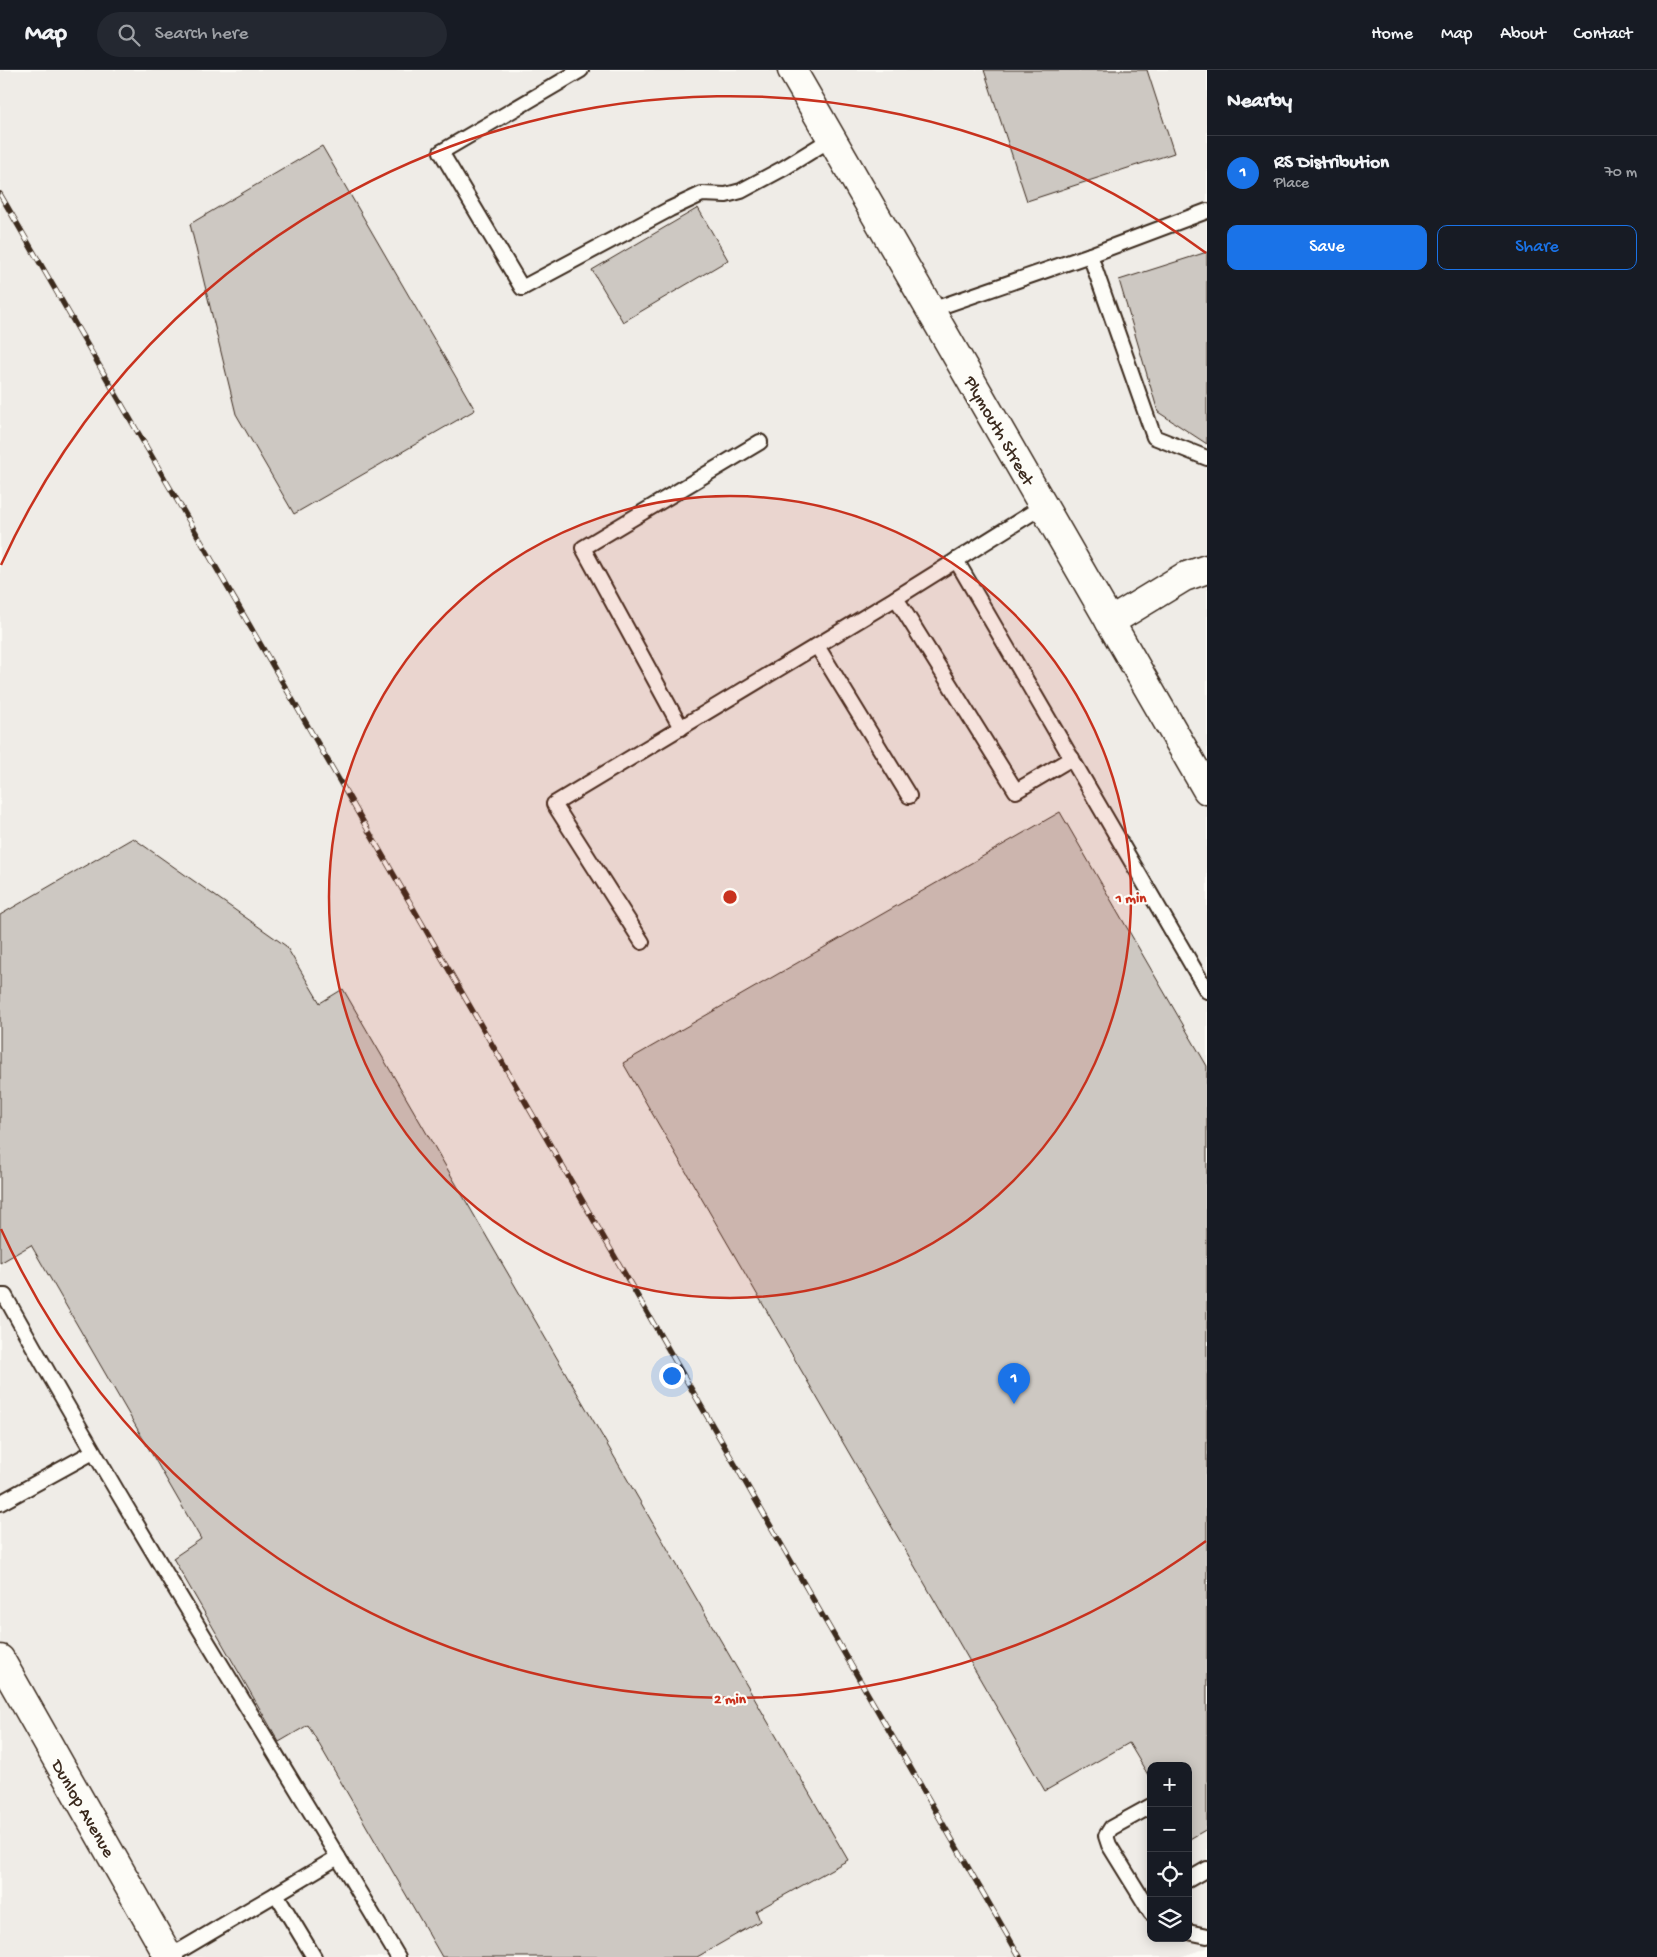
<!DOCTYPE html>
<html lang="en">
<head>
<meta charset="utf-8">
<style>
  :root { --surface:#171b24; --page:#242831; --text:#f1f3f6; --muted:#9ea1a6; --line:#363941; --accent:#1a73e8 }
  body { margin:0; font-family:"Gochi Hand",sans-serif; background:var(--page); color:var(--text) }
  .controls { position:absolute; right:15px; bottom:15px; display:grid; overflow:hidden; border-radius:10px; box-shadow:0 2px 12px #0003 }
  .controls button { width:45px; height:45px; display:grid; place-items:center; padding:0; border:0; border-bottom:1px solid var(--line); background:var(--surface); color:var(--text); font:25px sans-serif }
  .you { position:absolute; left:671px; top:1305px; width:18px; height:18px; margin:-12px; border:4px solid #fff; border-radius:50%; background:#1a73e8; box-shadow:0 0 0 8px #1a73e833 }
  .badge { display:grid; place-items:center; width:32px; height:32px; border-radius:50%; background:var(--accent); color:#fff; font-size:16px; font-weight:700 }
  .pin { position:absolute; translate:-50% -41px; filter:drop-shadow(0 1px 2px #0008) }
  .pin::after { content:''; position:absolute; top:26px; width:18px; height:15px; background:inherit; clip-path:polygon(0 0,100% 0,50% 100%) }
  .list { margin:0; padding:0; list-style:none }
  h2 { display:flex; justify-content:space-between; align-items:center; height:65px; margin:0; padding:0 20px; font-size:21px }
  h2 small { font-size:16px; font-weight:400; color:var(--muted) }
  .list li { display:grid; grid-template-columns:32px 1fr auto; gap:15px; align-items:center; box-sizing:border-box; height:75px; padding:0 20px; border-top:1px solid var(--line) }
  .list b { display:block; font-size:19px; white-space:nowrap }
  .list p { margin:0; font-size:16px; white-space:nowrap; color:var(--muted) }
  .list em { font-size:16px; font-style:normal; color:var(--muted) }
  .actions { display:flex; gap:10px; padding:15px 20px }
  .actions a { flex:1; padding:11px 0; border:1px solid var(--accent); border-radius:10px; text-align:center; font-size:18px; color:var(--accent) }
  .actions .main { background:var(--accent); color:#fff }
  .icon { flex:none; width:28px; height:28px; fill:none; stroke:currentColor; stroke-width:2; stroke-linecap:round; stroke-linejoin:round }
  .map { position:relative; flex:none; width:1207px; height:1887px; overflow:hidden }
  header { display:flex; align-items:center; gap:30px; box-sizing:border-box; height:70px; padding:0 25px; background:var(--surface); border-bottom:1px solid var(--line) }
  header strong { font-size:24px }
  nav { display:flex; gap:28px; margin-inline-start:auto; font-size:18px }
  .search { width:350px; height:45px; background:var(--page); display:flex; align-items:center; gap:12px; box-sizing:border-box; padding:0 18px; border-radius:28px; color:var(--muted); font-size:19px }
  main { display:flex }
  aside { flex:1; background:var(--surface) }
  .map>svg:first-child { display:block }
</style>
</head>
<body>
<header>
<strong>Map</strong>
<div class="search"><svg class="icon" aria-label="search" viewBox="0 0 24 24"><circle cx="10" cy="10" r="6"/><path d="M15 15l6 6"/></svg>Search here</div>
<nav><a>Home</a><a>Map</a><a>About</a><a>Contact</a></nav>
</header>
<main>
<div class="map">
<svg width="1207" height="1887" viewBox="0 0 1207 1887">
  <rect width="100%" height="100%" fill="#fdfcf7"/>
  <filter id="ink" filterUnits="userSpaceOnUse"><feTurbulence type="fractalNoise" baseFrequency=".02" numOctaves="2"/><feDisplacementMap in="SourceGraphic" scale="10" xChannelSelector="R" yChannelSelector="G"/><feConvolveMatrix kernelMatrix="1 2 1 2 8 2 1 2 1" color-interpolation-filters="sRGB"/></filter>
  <g filter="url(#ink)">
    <!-- built -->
    <path fill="#efece7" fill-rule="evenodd" d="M 0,0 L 1207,0 L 1207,1878 L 1180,1887 L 0,1887 ZM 1151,1696 L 1188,1696 L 1188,1868 L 1151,1868 Z"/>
    <!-- building -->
    <g fill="#cdc8c2" stroke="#3b2a1e">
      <polygon points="984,0 1147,0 1174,83 1027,131"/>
      <polygon points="322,76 475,340 294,444 236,344 190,154"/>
      <polygon points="698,138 728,190 623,252 592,200"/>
      <polygon points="1207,182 1207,374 1158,342 1119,210"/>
      <polygon points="1060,742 1207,996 1207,1759 1188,1770 1188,1696 1151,1696 1151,1710 1129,1673 1045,1721 623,993"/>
      <polygon points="133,768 286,876 320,933 343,919 848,1790 756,1841 760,1851 697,1887 442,1887 308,1655 279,1672 173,1488 201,1469 31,1175 0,1193 0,845"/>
    </g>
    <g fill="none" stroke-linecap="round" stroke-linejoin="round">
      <defs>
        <g id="service">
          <polyline points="581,0 441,82 522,218 670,139 702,124 726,125 741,121 784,98 831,69"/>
          <polyline points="1090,185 1154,367 1207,388"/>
          <polyline points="931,240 1090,185 1207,141"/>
          <polyline points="1043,436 896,528 1016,721 1072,688"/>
          <polyline points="956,490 1207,921"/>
          <polyline points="817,576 909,726"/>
          <polyline points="681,658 583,478 760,372"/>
          <polyline points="642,872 554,734 896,528"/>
          <path d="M 0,1226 L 5,1226 C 129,1450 267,1667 398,1887"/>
          <polyline points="0,1433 93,1382"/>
          <polyline points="1151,1736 1111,1758 1106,1766 1109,1775 1151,1843"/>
          <polyline points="1188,1810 1207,1799"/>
          <polyline points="276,1824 338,1787"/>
          <polyline points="1188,1862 1207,1866"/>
          <polyline points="169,1887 276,1824 314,1887"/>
        </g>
        <g id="minor">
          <polyline points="792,0 1207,720"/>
          <polyline points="1110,552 1184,507 1207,499"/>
          <polyline points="0,1589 169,1887"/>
        </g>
      </defs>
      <!-- service casing -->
      <use href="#service" stroke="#3b2a1e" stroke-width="18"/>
      <!-- minor casing -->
      <use href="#minor" stroke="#3b2a1e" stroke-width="31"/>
      <!-- service -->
      <use href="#service" stroke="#fdfcf7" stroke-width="14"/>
      <!-- minor -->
      <use href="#minor" stroke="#fdfcf7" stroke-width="28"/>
      <defs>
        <polyline id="rail" points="0,124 1020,1887"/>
      </defs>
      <!-- rail casing -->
      <use href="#rail" stroke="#3b2a1e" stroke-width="5.5"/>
      <!-- rail -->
      <use href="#rail" stroke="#fdfcf7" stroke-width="4" stroke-dasharray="11" stroke-linecap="butt"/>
    </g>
  </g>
  <!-- distance rings -->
  <circle cx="730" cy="827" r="401" fill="#c8321e" fill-opacity=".12"/>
  <g fill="none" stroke="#c8321e" stroke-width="2.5">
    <circle cx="730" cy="827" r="401"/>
    <path d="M1206 1471A801 801 0 0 1 1 1159M1 495A801 801 0 0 1 1206 183"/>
  </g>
  <g text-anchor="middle" stroke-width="4.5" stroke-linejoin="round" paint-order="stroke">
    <!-- street labels -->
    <g font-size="18" fill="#3b2a1e" stroke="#fdfcf7">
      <text transform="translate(1000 360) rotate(60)" y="6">Plymouth Street</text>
      <text transform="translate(84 1738) rotate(60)" y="6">Dunlop Avenue</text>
    </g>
  </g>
  <circle cx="730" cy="827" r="8" fill="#c8321e" stroke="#fdfcf7" stroke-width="2.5"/>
  <g font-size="15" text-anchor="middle" font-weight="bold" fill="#c8321e" stroke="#fdfcf7" stroke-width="4.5" stroke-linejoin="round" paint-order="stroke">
    <text x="1131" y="832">1 min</text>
    <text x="730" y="1633">2 min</text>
  </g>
</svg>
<div class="controls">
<button>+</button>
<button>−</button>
<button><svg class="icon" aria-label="locate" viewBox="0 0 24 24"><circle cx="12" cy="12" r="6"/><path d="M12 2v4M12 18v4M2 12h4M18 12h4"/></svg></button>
<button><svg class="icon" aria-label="layers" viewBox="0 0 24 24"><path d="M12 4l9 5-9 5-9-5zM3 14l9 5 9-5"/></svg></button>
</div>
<div class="you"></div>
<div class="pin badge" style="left:1014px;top:1334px">1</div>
</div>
<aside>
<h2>Nearby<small></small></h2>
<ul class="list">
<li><span class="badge">1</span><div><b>RS Distribution</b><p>Place</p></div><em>70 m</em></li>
</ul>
<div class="actions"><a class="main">Save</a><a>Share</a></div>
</aside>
</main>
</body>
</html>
